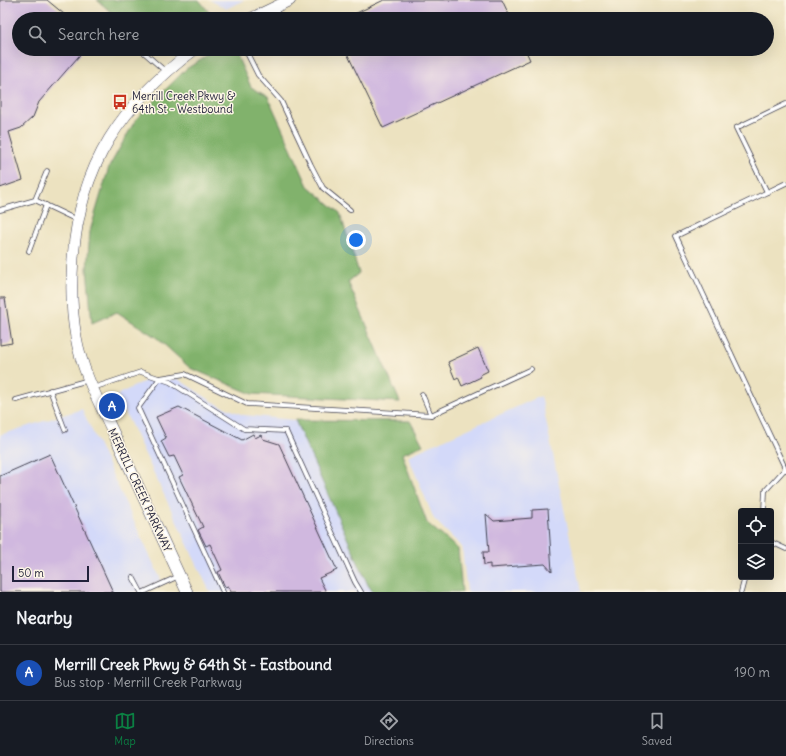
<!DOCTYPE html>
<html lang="en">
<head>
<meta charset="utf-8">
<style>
  :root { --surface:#171b24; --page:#242831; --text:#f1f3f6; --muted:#9ea1a6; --line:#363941; --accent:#0b8043 }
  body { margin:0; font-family:Delius,sans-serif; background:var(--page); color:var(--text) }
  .controls { position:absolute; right:12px; bottom:12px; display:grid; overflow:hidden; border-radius:4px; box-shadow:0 4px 16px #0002 }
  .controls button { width:36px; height:36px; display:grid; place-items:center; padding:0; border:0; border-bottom:1px solid var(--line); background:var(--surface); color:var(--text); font:20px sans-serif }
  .scale { position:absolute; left:12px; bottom:10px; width:77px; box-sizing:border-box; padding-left:4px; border:2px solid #22223b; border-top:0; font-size:11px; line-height:14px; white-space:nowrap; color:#22223b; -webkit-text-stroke:3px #fcf5e5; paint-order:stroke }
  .you { position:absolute; left:356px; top:240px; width:14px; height:14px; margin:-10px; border:3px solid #fff; border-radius:50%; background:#1a73e8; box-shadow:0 0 0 6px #1a73e833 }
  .badge { display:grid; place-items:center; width:26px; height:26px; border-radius:50%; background:var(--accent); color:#fff; font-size:13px; font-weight:700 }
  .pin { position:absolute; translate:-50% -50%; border:2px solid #fff; box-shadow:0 1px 4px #0006 }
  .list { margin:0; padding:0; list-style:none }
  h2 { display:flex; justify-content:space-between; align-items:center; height:52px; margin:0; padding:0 16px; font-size:17px }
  h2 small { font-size:13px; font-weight:400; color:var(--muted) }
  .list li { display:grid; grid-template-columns:26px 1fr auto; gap:12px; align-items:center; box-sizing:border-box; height:56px; padding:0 16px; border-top:1px solid var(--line) }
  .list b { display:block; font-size:15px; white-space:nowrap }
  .list p { margin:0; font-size:13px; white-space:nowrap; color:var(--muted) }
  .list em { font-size:13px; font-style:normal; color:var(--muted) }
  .icon { flex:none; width:22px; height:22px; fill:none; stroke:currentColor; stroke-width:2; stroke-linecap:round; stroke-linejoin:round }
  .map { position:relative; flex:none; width:786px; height:592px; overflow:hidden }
  .search { position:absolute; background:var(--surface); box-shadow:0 4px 16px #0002; left:12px; right:12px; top:12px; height:44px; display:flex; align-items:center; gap:10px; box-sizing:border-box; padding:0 14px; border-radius:22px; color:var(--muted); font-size:15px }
  .sheet { height:108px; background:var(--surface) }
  nav { display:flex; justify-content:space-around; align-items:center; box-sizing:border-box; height:56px; border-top:1px solid var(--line); background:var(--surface); font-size:11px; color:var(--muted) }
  nav a { display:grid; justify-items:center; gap:2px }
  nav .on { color:var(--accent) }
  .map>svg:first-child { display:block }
</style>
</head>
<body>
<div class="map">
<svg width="786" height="592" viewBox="0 0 786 592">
  <rect width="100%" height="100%" fill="#fcf5e5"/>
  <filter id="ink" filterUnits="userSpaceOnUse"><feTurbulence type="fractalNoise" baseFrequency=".025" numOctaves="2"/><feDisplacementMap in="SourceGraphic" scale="8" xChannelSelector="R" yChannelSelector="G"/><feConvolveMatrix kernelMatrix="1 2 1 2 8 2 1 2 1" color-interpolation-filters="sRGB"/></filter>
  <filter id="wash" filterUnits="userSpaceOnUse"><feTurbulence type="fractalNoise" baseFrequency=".012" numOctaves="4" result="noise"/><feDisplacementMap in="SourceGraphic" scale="16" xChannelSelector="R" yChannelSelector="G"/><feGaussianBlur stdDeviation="0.9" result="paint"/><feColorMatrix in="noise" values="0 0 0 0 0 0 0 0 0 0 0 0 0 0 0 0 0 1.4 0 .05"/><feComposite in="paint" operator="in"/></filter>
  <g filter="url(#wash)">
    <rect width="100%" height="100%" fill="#ece2c0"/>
    <!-- built -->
    <g fill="#d3d9f9">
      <polygon points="210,0 244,0 226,9"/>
      <polygon points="178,379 215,403 243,415 295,420 368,585 373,592 210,592 117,395 145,381"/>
      <polygon points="541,396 581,592 467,592 462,547 434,519 408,456"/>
      <polygon points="82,409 161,580 135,592 0,592 0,435"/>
    </g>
    <!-- forest -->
    <g fill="#81b26c" stroke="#526a54">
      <polygon points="97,0 199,0 214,18 119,19"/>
      <polygon points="219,49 234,49 251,87 268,97 308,186 340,213 359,273 348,282 400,402 252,394 190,368 157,338 117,312 92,323 87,269 90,231 109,167 136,119 186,69"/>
      <polygon points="295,420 410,421 423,445 402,454 427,523 458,549 462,592 373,592 368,585"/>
    </g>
    <g id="blocks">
      <!-- building -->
      <g fill="#d0b8df">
        <polygon points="0,0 47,0 70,19 19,19 19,49 85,49 39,102 33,117 21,128 9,132 23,180 0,188"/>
        <polygon points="384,0 502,0 511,19 344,19"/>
        <polygon points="345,49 525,49 530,60 383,128"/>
        <polygon points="0,298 5,298 12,343 0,345"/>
        <polygon points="478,348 488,371 480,375 481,377 462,386 458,377 455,379 448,362"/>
        <polygon points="179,407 242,440 253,434 255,438 261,435 263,439 279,444 337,570 319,578 326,592 231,592 228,586 225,587 218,572 222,570 210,544 206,546 198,530 203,527 179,477 183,475 174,456 169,457 161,441 166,438 156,417"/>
        <polygon points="50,454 113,592 0,592 0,476"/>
        <polygon points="548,509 552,572 545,564 490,568 490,564 484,565 483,552 489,552 486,514 494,521 532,518 532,510"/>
      </g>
    </g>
  </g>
  <g filter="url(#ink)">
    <use href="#blocks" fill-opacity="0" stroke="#403f4f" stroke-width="1"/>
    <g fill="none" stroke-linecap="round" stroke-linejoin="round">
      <defs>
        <g id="lane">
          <polyline points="275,8 280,19"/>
          <polyline points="140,49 165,71"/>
          <polyline points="245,49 258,75 281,101 311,165 323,188 350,210"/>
          <polyline points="786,183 676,236 786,470"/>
          <polyline points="767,192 736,128 786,104"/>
          <polyline points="35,200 77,220"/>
          <polyline points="0,210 35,200 47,171"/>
          <polyline points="29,251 46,205"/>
          <polyline points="93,388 141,372 170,382 244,429 286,431 355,582 361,592"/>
          <polyline points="50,390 65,430"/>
          <polyline points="422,394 431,415"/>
          <polyline points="16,400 89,380"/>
          <polyline points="764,511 765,491 785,469"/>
          <polyline points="771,542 786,549"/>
          <polyline points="133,577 141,592"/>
          <polyline points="144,592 179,576"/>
          <polyline points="223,592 138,408 160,378 185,374 247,404 431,415 531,369"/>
          <polyline points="741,592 745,577"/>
        </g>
        <g id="secondary">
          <polyline points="250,19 290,0"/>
          <path d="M 187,592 C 163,540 139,488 115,436 C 100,404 82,372 76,337 C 71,310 71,284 73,258 C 80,164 122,104 195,49"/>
        </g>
      </defs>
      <!-- lane casing -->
      <use href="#lane" stroke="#403f4f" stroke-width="5.5"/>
      <!-- secondary casing -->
      <use href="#secondary" stroke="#403f4f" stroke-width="12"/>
      <!-- lane -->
      <use href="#lane" stroke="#fff" stroke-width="4"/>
      <!-- secondary -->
      <use href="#secondary" stroke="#fff" stroke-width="11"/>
    </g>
  </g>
  <!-- icons -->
  <defs>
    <symbol id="bus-bare" viewBox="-9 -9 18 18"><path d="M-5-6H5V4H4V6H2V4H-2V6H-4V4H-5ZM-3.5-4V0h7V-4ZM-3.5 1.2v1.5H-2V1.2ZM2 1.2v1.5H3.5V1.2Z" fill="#c8321e" stroke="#fcf5e5" stroke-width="2.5" paint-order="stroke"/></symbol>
  </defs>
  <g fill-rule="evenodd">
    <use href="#bus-bare" x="109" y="91" width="22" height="22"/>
  </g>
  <g text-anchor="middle" stroke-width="3" stroke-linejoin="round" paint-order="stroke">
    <!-- poi labels -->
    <g font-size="11" fill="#22223b" stroke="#fcf5e5" text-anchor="start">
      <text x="132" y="100">Merrill Creek Pkwy &amp;<tspan x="132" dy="13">64th St - Westbound</tspan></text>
    </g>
    <!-- street labels -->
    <g font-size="11" fill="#22223b" stroke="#fcf5e5">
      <text transform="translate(140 490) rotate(65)" y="4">MERRILL CREEK PARKWAY</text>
    </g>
  </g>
</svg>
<div class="controls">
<button><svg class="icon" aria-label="locate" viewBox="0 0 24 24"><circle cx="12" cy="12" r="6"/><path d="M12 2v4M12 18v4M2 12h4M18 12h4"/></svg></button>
<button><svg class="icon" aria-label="layers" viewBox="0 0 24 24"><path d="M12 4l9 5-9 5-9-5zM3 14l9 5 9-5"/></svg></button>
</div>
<div class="scale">50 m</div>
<div class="you"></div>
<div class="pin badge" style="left:112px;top:406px;background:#1a4fb4">A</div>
<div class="search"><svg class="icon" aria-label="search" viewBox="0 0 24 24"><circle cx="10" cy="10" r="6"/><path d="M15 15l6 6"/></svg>Search here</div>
</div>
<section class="sheet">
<h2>Nearby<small></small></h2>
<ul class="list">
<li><span class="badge" style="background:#1a4fb4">A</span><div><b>Merrill Creek Pkwy &amp; 64th St - Eastbound</b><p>Bus stop · Merrill Creek Parkway</p></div><em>190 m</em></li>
</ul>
</section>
<nav>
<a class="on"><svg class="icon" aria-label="map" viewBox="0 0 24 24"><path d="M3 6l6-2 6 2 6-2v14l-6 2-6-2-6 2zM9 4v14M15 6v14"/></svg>Map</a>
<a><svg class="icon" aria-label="directions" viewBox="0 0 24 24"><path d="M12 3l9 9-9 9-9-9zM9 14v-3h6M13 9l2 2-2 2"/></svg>Directions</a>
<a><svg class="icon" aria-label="saved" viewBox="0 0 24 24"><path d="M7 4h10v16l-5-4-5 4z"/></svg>Saved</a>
</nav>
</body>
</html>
